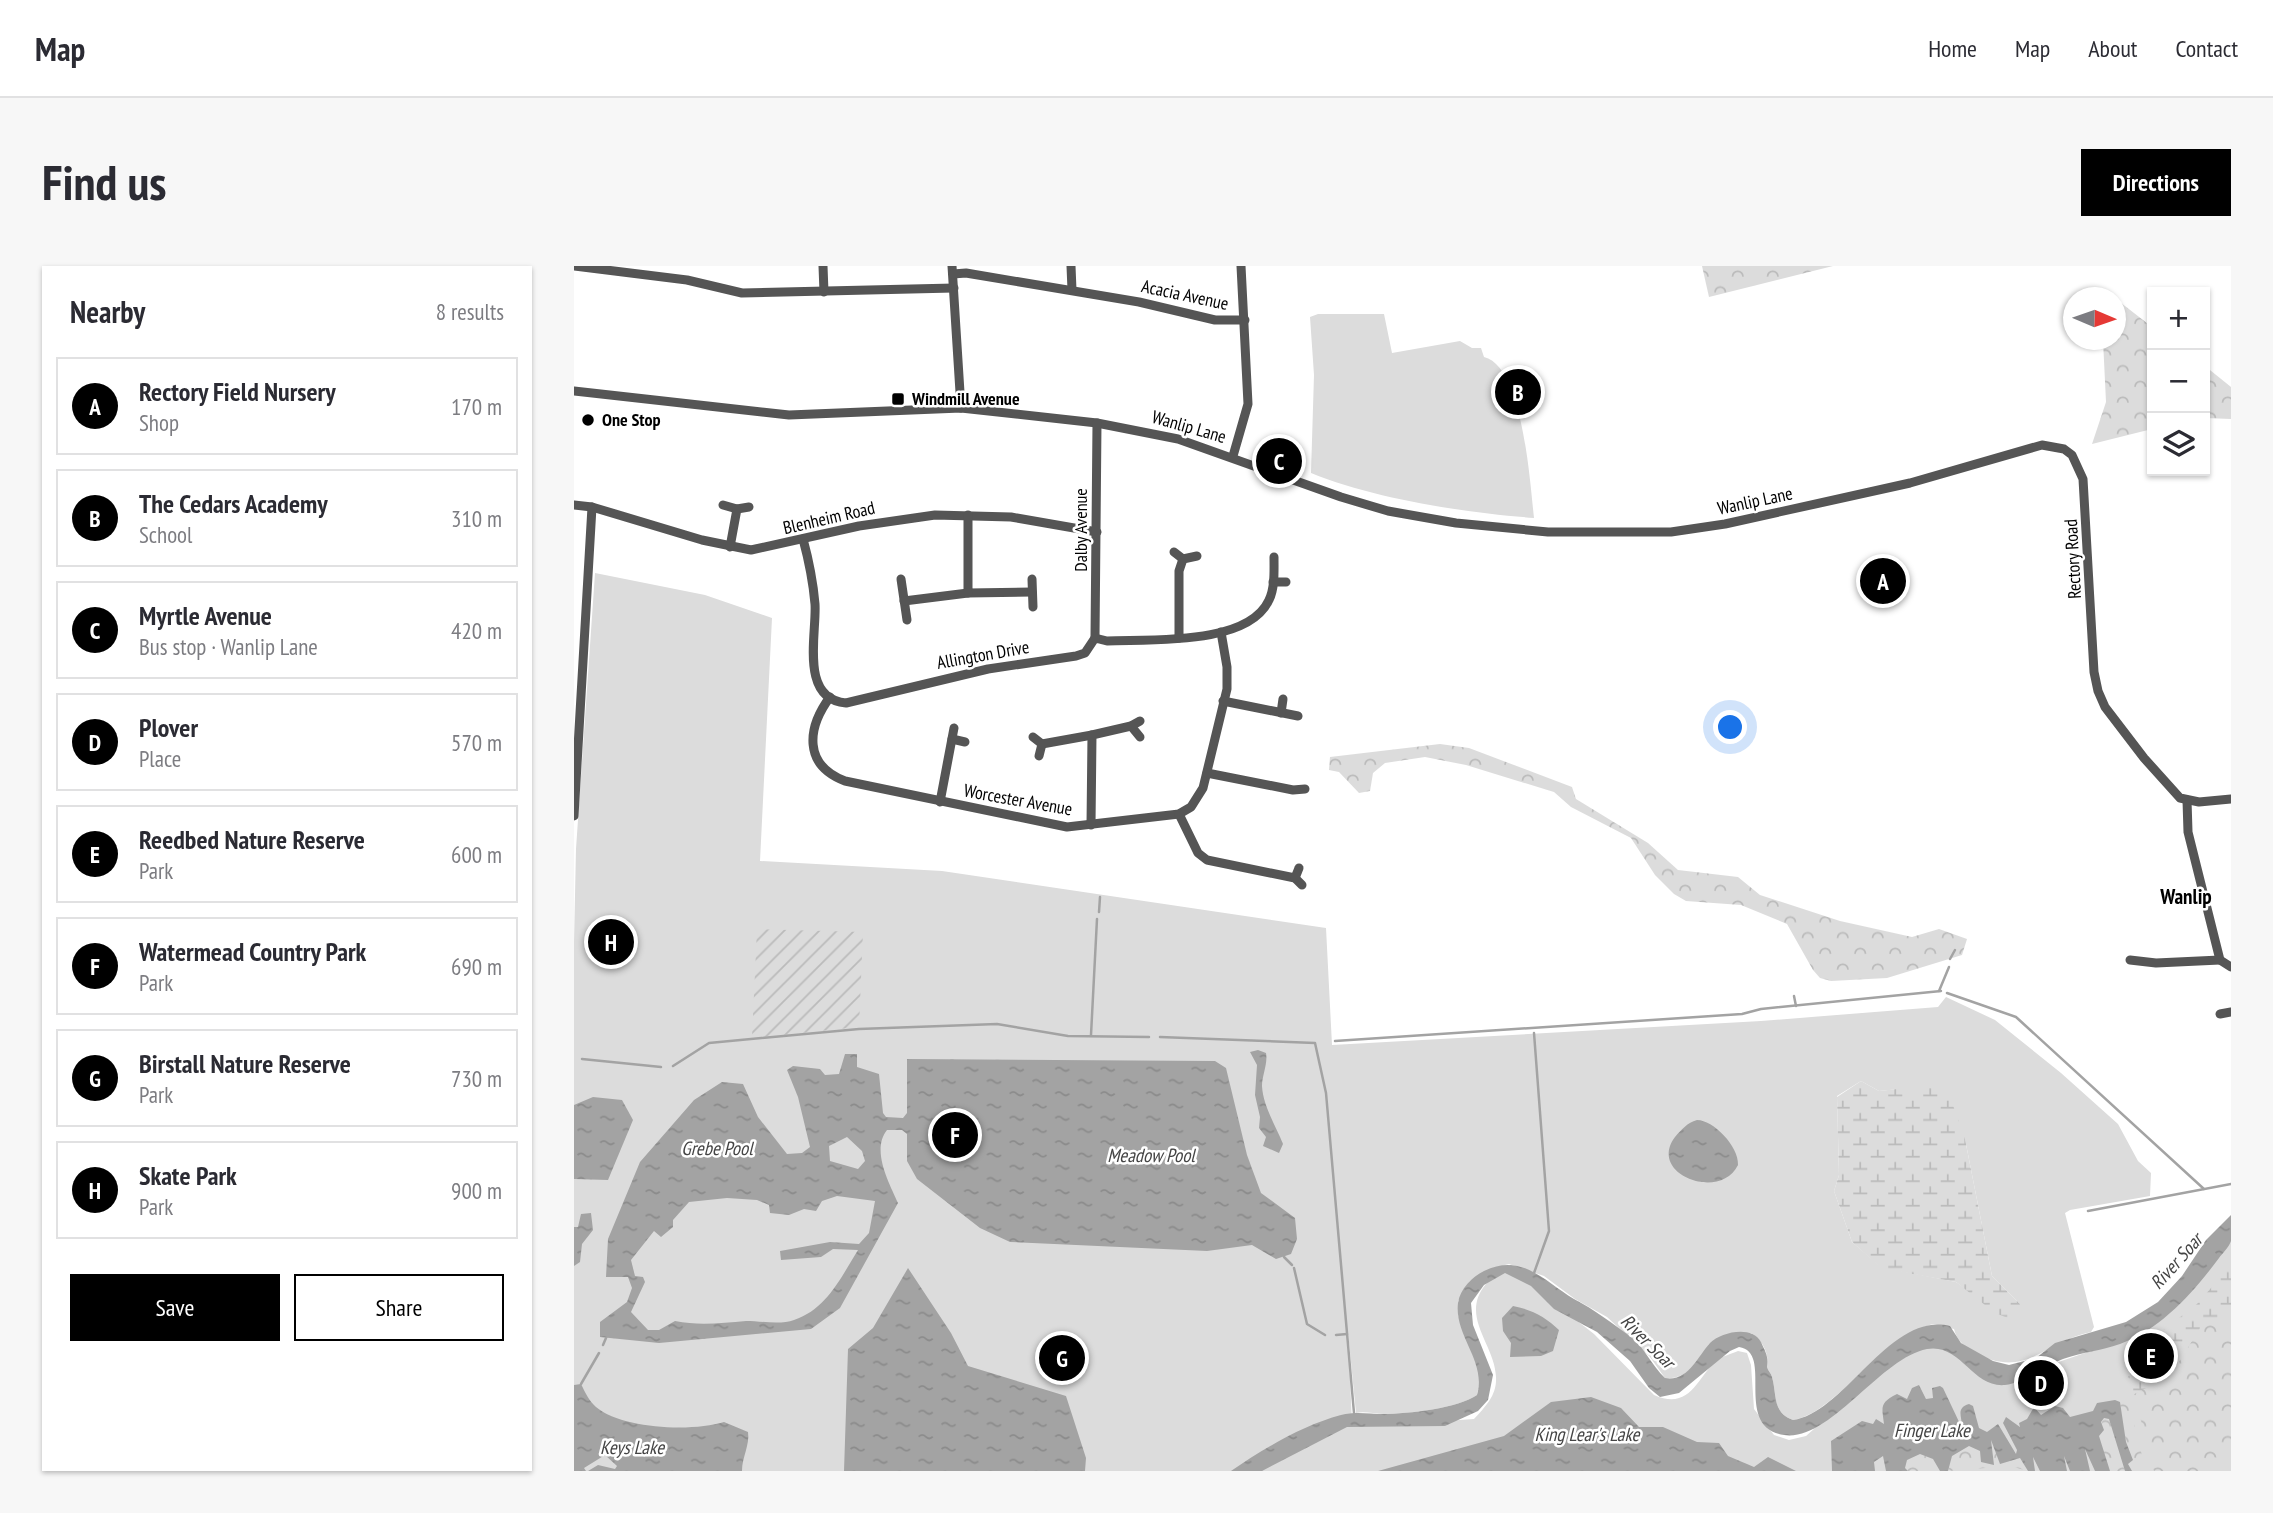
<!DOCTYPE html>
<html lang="en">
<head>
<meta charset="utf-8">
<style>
  :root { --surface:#fff; --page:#f7f7f7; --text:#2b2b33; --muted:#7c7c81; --line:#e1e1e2; --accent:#000 }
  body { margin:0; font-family:"PT Sans Narrow",sans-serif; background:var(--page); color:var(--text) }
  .controls { position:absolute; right:21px; top:21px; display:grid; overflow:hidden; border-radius:0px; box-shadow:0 2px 5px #0004 }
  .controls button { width:63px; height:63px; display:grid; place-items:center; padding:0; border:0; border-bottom:2px solid var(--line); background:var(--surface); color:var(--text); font:35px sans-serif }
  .compass { position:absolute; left:1489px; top:21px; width:63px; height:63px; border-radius:50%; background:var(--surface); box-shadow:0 2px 5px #0004; rotate:92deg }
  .you { position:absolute; left:1157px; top:462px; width:24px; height:24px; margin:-18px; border:5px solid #fff; border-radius:50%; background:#1a73e8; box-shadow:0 0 0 10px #1a73e833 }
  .badge { display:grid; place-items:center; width:46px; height:46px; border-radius:50%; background:var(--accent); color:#fff; font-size:23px; font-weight:700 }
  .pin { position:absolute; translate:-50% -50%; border:4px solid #fff; box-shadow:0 2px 7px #0006 }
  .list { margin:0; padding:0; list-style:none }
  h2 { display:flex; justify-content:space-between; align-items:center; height:91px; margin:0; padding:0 28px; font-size:30px }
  h2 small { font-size:23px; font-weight:400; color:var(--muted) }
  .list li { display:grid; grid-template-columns:46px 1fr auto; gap:21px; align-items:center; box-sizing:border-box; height:98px; margin:0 14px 14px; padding:0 14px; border:2px solid var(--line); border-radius:0px }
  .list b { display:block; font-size:26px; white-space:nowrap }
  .list p { margin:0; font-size:23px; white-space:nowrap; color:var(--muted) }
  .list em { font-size:23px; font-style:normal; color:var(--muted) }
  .actions { display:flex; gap:14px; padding:21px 28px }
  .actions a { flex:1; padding:16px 0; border:2px solid var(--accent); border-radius:0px; text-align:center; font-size:24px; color:var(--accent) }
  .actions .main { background:var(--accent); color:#fff }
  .icon { flex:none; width:38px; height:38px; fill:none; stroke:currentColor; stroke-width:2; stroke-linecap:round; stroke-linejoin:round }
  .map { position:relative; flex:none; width:1657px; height:1205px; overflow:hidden; border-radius:0px }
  header { display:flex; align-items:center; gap:42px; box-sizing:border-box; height:98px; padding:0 35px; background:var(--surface); border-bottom:2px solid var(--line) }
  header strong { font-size:33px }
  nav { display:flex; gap:38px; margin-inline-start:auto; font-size:24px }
  .intro { display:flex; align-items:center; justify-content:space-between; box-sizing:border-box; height:168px; padding:0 42px }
  h1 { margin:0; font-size:49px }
  .button { padding:18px 32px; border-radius:0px; background:var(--accent); color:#fff; font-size:24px; font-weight:700 }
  main { display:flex; gap:42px; padding:0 42px }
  aside { flex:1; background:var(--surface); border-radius:0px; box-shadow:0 2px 5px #0004 }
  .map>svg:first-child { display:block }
</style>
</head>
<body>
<header>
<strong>Map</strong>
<nav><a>Home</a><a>Map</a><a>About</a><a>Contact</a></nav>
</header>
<div class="intro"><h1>Find us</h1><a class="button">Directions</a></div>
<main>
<aside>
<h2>Nearby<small>8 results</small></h2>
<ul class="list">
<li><span class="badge">A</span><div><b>Rectory Field Nursery</b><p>Shop</p></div><em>170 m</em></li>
<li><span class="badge">B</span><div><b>The Cedars Academy</b><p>School</p></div><em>310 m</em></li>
<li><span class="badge">C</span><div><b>Myrtle Avenue</b><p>Bus stop · Wanlip Lane</p></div><em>420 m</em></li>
<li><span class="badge">D</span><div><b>Plover</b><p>Place</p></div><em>570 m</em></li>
<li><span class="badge">E</span><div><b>Reedbed Nature Reserve</b><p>Park</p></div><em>600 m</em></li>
<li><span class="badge">F</span><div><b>Watermead Country Park</b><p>Park</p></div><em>690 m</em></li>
<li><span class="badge">G</span><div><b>Birstall Nature Reserve</b><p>Park</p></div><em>730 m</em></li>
<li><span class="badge">H</span><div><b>Skate Park</b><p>Park</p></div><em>900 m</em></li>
</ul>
<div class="actions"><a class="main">Save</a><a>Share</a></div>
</aside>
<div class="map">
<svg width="1657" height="1205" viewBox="0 0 1657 1205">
  <defs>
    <pattern id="forest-crowns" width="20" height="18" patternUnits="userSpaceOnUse" patternTransform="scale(1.75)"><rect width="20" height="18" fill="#dcdcdc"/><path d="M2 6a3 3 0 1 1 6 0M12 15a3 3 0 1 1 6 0" fill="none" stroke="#bbb"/></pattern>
    <pattern id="wetland-marsh" width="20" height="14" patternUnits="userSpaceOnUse" patternTransform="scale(1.75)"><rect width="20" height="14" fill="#dcdcdc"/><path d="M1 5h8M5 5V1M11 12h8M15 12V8" fill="none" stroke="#bbb"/></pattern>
    <pattern id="garden-furrows" width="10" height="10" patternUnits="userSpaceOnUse" patternTransform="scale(1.75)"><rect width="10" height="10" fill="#dcdcdc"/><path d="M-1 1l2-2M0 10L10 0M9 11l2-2" fill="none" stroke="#bbb"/></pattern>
    <pattern id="water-ripples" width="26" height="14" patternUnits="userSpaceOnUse" patternTransform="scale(1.75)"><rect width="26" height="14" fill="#a3a3a3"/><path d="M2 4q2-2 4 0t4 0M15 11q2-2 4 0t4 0" fill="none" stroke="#8b8b8b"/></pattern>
  </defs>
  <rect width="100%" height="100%" fill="#fff"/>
  <!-- green -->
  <g fill="#dcdcdc" fill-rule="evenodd">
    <path d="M 744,48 L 810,48 L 818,87 L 886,75 L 898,82 L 907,82 L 910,91 C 949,100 956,217 960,252 C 893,247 800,233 737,207 L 740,109 L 736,51 Z"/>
    <path d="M 21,307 L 131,329 L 198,352 L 186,595 L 368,605 L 752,662 L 758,779 L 1187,755 L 1364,741 L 1372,731 L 1421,754 L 1487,807 L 1544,858 L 1564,895 L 1577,907 L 1576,930 L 1496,944 L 1491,947 L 1520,1061 L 1517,1066 C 1470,1075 1453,1114 1401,1087 C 1391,1081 1383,1075 1380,1063 L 1359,1058 C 1305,1073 1261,1148 1219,1154 C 1198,1147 1203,1128 1198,1111 C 1197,1107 1194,1105 1193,1101 C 1196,1089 1188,1073 1177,1067 L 1135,1078 C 1129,1095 1109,1115 1091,1112 L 1076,1091 L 1033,1051 L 1001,1033 L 970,1010 L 935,998 L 915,1003 L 896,1015 L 884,1035 L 884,1049 L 907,1110 L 903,1129 C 885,1142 833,1148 810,1148 C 800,1148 791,1145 782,1147 L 774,1066 L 778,1157 L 843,1157 L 900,1153 C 912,1140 923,1129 922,1111 C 921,1078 885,1050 912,1018 C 920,1009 928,1006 940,1005 L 1020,1068 L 1080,1129 C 1117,1145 1123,1111 1143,1094 C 1148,1090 1158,1088 1164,1085 L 1173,1087 L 1177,1099 L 1180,1143 L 1200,1169 L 1215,1174 L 1232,1170 L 1301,1109 L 1355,1077 L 1367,1078 L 1426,1116 L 1558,1071 L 1657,965 L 1657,1205 L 0,1205 L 0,676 L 2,583 ZM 1287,815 L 1305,825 L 1326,823 L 1391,873 L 1418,1010 L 1446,1038 L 1399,1028 L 1382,1016 L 1307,1001 L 1278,976 L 1260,925 L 1265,909 L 1263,830 Z"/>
  </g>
  <!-- forest -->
  <g fill="url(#forest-crowns)">
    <polygon points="1128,0 1259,0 1135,31"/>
    <polygon points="1542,33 1578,61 1578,163 1518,178 1532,136 1529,74 1542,74"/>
    <polygon points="1631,100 1657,121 1657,153 1631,152"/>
    <polygon points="866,478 895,482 998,521 1002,533 1074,577 1104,604 1164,611 1186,629 1266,655 1338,671 1365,663 1393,673 1388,689 1313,712 1257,715 1246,712 1239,704 1213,658 1167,639 1112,635 1100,628 1081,609 1057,572 997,541 980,526 892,499 851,491 811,497 799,507 796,525 785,527 765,506 755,504 756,491"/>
    <polygon points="1657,1052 1657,1194 1638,1191 1628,1205 1580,1205 1560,1128 1595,1111 1630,1056 1638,1053"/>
    <polygon points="1554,1135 1572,1205 1558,1205 1554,1198 1559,1194 1552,1176 1546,1136"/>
    <path d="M 1530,1152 L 1535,1152 L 1551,1205 L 1536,1205 C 1529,1189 1521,1167 1530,1152 Z"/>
    <polygon points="1417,1174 1446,1192 1454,1205 1436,1200 1374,1205 1378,1190 1395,1180 1406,1185"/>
    <polygon points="1346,1188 1359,1193 1366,1205 1334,1205 1331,1202 1333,1194"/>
  </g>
  <!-- wetland -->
  <g fill="url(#wetland-marsh)">
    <polygon points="1287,815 1305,825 1358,819 1376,831 1391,873 1418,1010 1446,1038 1439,1054 1421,1047 1382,1016 1307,1002 1278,976 1260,925 1265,909 1263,831"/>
    <polygon points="1657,999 1657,1052 1638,1053 1630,1056 1595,1111 1560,1128 1549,1095 1623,1038"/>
  </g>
  <!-- garden -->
  <polygon fill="url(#garden-furrows)" points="183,663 289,666 285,761 178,772"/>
  <!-- water -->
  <g fill="url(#water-ripples)" fill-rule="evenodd">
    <path d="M 684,784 L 692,787 C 694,798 688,809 688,820 C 689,840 702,860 709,878 L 705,887 L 689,880 L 692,871 L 685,862 L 686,851 L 681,829 L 683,799 L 676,786 Z"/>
    <path d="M 271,788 L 283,788 L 283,801 L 305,808 L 309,847 L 312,851 L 329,852 L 333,847 L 333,793 L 641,795 L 652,802 L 673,889 L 687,927 L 721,952 L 723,973 L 717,988 L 702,993 L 678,979 L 633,985 L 436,976 L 406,962 L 343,913 L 333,895 L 333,868 L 328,864 L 313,864 C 297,884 315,917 324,937 L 266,1042 L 237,1063 L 85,1077 L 26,1071 L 26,1056 L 53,1036 L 58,1022 L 54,1011 L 32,1011 L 34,973 L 66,896 L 120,834 L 148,816 L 169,818 L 184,851 L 213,888 L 228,887 L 236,881 L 224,831 L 213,804 L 219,800 L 246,803 L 251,809 L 265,808 ZM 273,871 L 288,885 L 291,895 L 284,903 L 256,895 L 255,880 ZM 263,930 L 301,935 L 295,967 L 285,978 L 256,976 L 206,985 L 207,994 L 247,991 L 259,983 L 284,984 C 267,1011 253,1043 220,1054 C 207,1059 186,1055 172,1055 C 148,1057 125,1060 101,1055 L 85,1064 L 74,1064 L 57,1046 L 71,1016 L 69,1011 L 61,1010 L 57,994 L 80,965 L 87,971 L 99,961 L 99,954 L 115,936 L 153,932 L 183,934 L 195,939 L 196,947 L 215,949 L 230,943 L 242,945 L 248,935 Z"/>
    <polygon points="19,831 48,834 59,854 34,914 0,913 0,839"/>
    <path d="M 1123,854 C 1139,854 1165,880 1164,899 C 1146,936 1073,908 1101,871 C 1108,863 1113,857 1123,854 Z"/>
    <polygon points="17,947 19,964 8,978 6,996 0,1000 0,961 4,961 7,948"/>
    <path d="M 1657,949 C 1657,956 1657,968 1657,975 C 1655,981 1648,988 1645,992 C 1619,1027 1587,1063 1546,1078 C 1527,1085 1508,1086 1489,1093 C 1471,1100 1451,1117 1431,1119 C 1398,1122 1387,1077 1353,1083 C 1306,1092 1256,1176 1210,1169 C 1158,1161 1201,1086 1165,1081 L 1156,1085 L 1105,1127 L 1086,1131 L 1075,1122 L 1056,1095 L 1023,1066 L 980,1043 L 957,1020 L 931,1007 L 910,1019 L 897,1037 L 899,1059 L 919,1109 L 914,1134 L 904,1145 L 871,1160 L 773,1161 L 688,1205 L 657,1205 C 689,1183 729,1159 767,1149 C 782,1145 795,1148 810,1148 C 833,1148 885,1142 903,1129 C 913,1095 880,1070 884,1037 C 886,1023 898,1011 910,1005 C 948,986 971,1016 1000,1033 C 1021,1044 1038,1057 1057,1071 C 1071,1082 1078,1100 1091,1112 C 1114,1116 1124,1090 1136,1077 C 1147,1066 1178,1059 1187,1076 C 1191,1085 1195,1091 1193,1101 C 1194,1105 1197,1107 1198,1111 C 1203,1128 1198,1147 1219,1154 C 1271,1147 1316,1045 1376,1060 L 1387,1077 L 1419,1095 L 1435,1099 L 1462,1092 L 1481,1077 L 1552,1056 L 1584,1036 L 1608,1010 L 1632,974 Z"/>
    <polygon points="334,1002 377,1067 394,1100 492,1130 512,1192 511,1205 270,1205 274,1083 299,1062"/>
    <path d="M 939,1040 C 956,1043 972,1051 985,1064 L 979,1085 L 967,1090 L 936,1091 L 937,1077 L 929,1065 L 928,1052 Z"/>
    <path d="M 7,1118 C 11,1126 15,1135 22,1141 C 48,1163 118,1166 150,1156 L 174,1166 C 176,1179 168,1191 168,1205 L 14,1205 L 24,1199 L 41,1203 L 43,1200 L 31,1189 L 10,1202 L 12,1205 L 0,1205 L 0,1119 Z"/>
    <path d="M 1345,1119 L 1352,1133 L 1359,1132 L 1358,1122 L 1366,1120 L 1369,1122 L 1387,1160 C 1390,1154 1380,1142 1395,1138 L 1399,1140 L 1405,1162 L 1413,1166 L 1424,1158 L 1442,1188 L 1443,1184 L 1429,1157 L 1432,1151 L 1446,1161 L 1445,1157 L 1453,1153 L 1460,1141 L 1467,1149 L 1481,1140 L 1489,1142 L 1496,1151 L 1519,1145 L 1523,1137 L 1541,1134 L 1546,1136 L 1552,1176 L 1559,1194 L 1554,1198 L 1558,1205 L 1551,1205 L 1535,1153 L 1530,1152 L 1527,1156 L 1530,1164 L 1525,1170 L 1536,1205 L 1521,1205 L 1511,1183 L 1516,1205 L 1496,1205 L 1490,1190 L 1493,1205 L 1466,1205 L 1459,1191 L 1461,1205 L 1454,1205 L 1446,1192 L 1426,1198 L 1417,1174 L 1420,1199 L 1407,1196 L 1406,1185 L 1395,1180 L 1378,1190 L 1374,1205 L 1366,1205 L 1359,1193 L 1346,1188 L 1333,1194 L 1331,1202 L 1334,1205 L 1312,1205 L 1309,1190 L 1300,1196 L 1301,1205 L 1258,1205 L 1257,1175 L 1288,1155 L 1299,1158 L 1302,1153 L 1310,1158 C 1308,1141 1305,1137 1323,1128 L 1333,1133 L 1338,1122 Z"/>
    <polygon points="1017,1131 1047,1142 1065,1161 1089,1161 1123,1176 1145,1177 1154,1190 1180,1201 1194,1191 1222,1205 804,1205 930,1170 977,1136"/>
  </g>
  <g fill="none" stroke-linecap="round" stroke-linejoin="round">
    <!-- stream -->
    <g stroke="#a3a3a3" stroke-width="2.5">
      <polyline points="525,646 526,631"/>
      <polyline points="1376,693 1381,684"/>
      <polyline points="1365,725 1375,701"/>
      <polyline points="1373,727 1442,751 1630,923"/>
      <polyline points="1220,730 1222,740"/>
      <polyline points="960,767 975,965 960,1007"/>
      <polyline points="517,769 523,653"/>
      <polyline points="586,771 741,777 752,827 780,1147"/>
      <polyline points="761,775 1168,748 1187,743 1367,725"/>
      <polyline points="8,793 87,801"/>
      <polyline points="99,800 135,777 285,763 423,758 494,770 575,771"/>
      <polyline points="1514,945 1657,918"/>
      <polyline points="710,991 718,999"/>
      <polyline points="720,1002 733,1058 751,1069"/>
      <polyline points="762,1069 773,1068"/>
      <polyline points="29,1079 32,1072"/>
      <polyline points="7,1118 25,1087"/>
    </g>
    <!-- minor -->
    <g stroke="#555" stroke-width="9">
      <polyline points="0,0 113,14 168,27 380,22"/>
      <polyline points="249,0 250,26"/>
      <polyline points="378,0 387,142"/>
      <polyline points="497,0 498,24"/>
      <polyline points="379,8 392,7 565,36 641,54 671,54"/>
      <polyline points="0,125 215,149 387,142 523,157 604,173 767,231 814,245 882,257 974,266 1097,266 1151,258 1336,217 1468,179 1490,183 1498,189 1509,213 1520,406 1524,425 1531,441 1570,492 1606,532 1625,536 1657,533"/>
      <polyline points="659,190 674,138 667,0"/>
      <polyline points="0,239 18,241 128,274 177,284 285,260 361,249 437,251 523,266"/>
      <polyline points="149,239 163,243"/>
      <polyline points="394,249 394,327 458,326"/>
      <path d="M 229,273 C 235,295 239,315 241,338 C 243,367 225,433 272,437 L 414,403 L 502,390 L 511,387 L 521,372 L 533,375 C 575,373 674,380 695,334 C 701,322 700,305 700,291"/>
      <polyline points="156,281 163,243 175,241"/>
      <polyline points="600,286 609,293"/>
      <polyline points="327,313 333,354"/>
      <polyline points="458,313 459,341"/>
      <polyline points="699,316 712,316"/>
      <polyline points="330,335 394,327"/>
      <polyline points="521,372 523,157"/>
      <polyline points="605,372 605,305 609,293 623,290"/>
      <path d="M 256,431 C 233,462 229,499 271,515 L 493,561 L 605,548 L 617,541 L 629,522 L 653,423 L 653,401 L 647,366"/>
      <polyline points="649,435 724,450"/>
      <polyline points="707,447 709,433"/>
      <polyline points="557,460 566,471"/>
      <polyline points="459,471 468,478 465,490"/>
      <polyline points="378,473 391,476"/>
      <polyline points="468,478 518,469"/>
      <polyline points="633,507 719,524 731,523"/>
      <polyline points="1613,534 1614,566 1646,694 1657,701"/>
      <polyline points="366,536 380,462"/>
      <polyline points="605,548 624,587 633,594 721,612 728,619"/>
      <polyline points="0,550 18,241"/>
      <polyline points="517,559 518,469 557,460 566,455"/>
      <polyline points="721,612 725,602"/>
      <polyline points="1556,694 1582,697 1646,694"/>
      <polyline points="1646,748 1657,746"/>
    </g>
  </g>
  <!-- markers -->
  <g fill="#000" stroke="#fff" stroke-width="2.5">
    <rect x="317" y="126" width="14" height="14" rx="3.5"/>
    <circle cx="14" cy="154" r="7"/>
  </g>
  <g text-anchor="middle" stroke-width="5" stroke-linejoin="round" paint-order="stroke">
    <!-- street labels -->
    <g font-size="18" fill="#000" stroke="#fff">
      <text transform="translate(611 29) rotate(12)" y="6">Acacia Avenue</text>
      <text transform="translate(615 161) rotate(16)" y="6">Wanlip Lane</text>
      <text transform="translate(1181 235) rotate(-12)" y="6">Wanlip Lane</text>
      <text transform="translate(255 252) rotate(-13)" y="6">Blenheim Road</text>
      <text transform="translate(507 264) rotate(-90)" y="6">Dalby Avenue</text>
      <text transform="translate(1499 293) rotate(-93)" y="6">Rectory Road</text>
      <text transform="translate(409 389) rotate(-10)" y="6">Allington Drive</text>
      <text transform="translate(444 534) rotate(10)" y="6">Worcester Avenue</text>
    </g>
    <!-- poi labels -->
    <g font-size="18" font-weight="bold" fill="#000" stroke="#fff" text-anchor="start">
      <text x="338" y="139">Windmill Avenue</text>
      <text x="28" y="160">One Stop</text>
    </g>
    <!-- water labels -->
    <g font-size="19" font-style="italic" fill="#444" stroke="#fff">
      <text x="143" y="889">Grebe Pool</text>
      <text x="577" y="896">Meadow Pool</text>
      <text transform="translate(1602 995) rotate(-48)" y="7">River Soar</text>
      <text transform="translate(1074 1075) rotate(45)" y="7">River Soar</text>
      <text x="1358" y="1171">Finger Lake</text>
      <text x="1013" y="1175">King Lear's Lake</text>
      <text x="58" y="1188">Keys Lake</text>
    </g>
    <!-- quarter labels -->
    <g font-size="21" font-weight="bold" fill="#000" stroke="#fff">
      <text x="1612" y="638">Wanlip</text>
    </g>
  </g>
</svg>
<div class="controls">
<button>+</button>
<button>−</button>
<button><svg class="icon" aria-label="layers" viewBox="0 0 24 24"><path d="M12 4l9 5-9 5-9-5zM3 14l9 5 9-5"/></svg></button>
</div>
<svg class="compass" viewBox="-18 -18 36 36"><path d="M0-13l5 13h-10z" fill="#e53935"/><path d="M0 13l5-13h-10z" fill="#7c7c81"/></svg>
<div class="you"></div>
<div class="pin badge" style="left:1309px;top:315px">A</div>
<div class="pin badge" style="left:944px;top:126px">B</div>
<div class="pin badge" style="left:705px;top:195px">C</div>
<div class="pin badge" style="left:1467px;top:1117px">D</div>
<div class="pin badge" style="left:1577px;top:1090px">E</div>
<div class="pin badge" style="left:381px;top:869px">F</div>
<div class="pin badge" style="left:488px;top:1092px">G</div>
<div class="pin badge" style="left:37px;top:676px">H</div>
</div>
</main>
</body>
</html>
